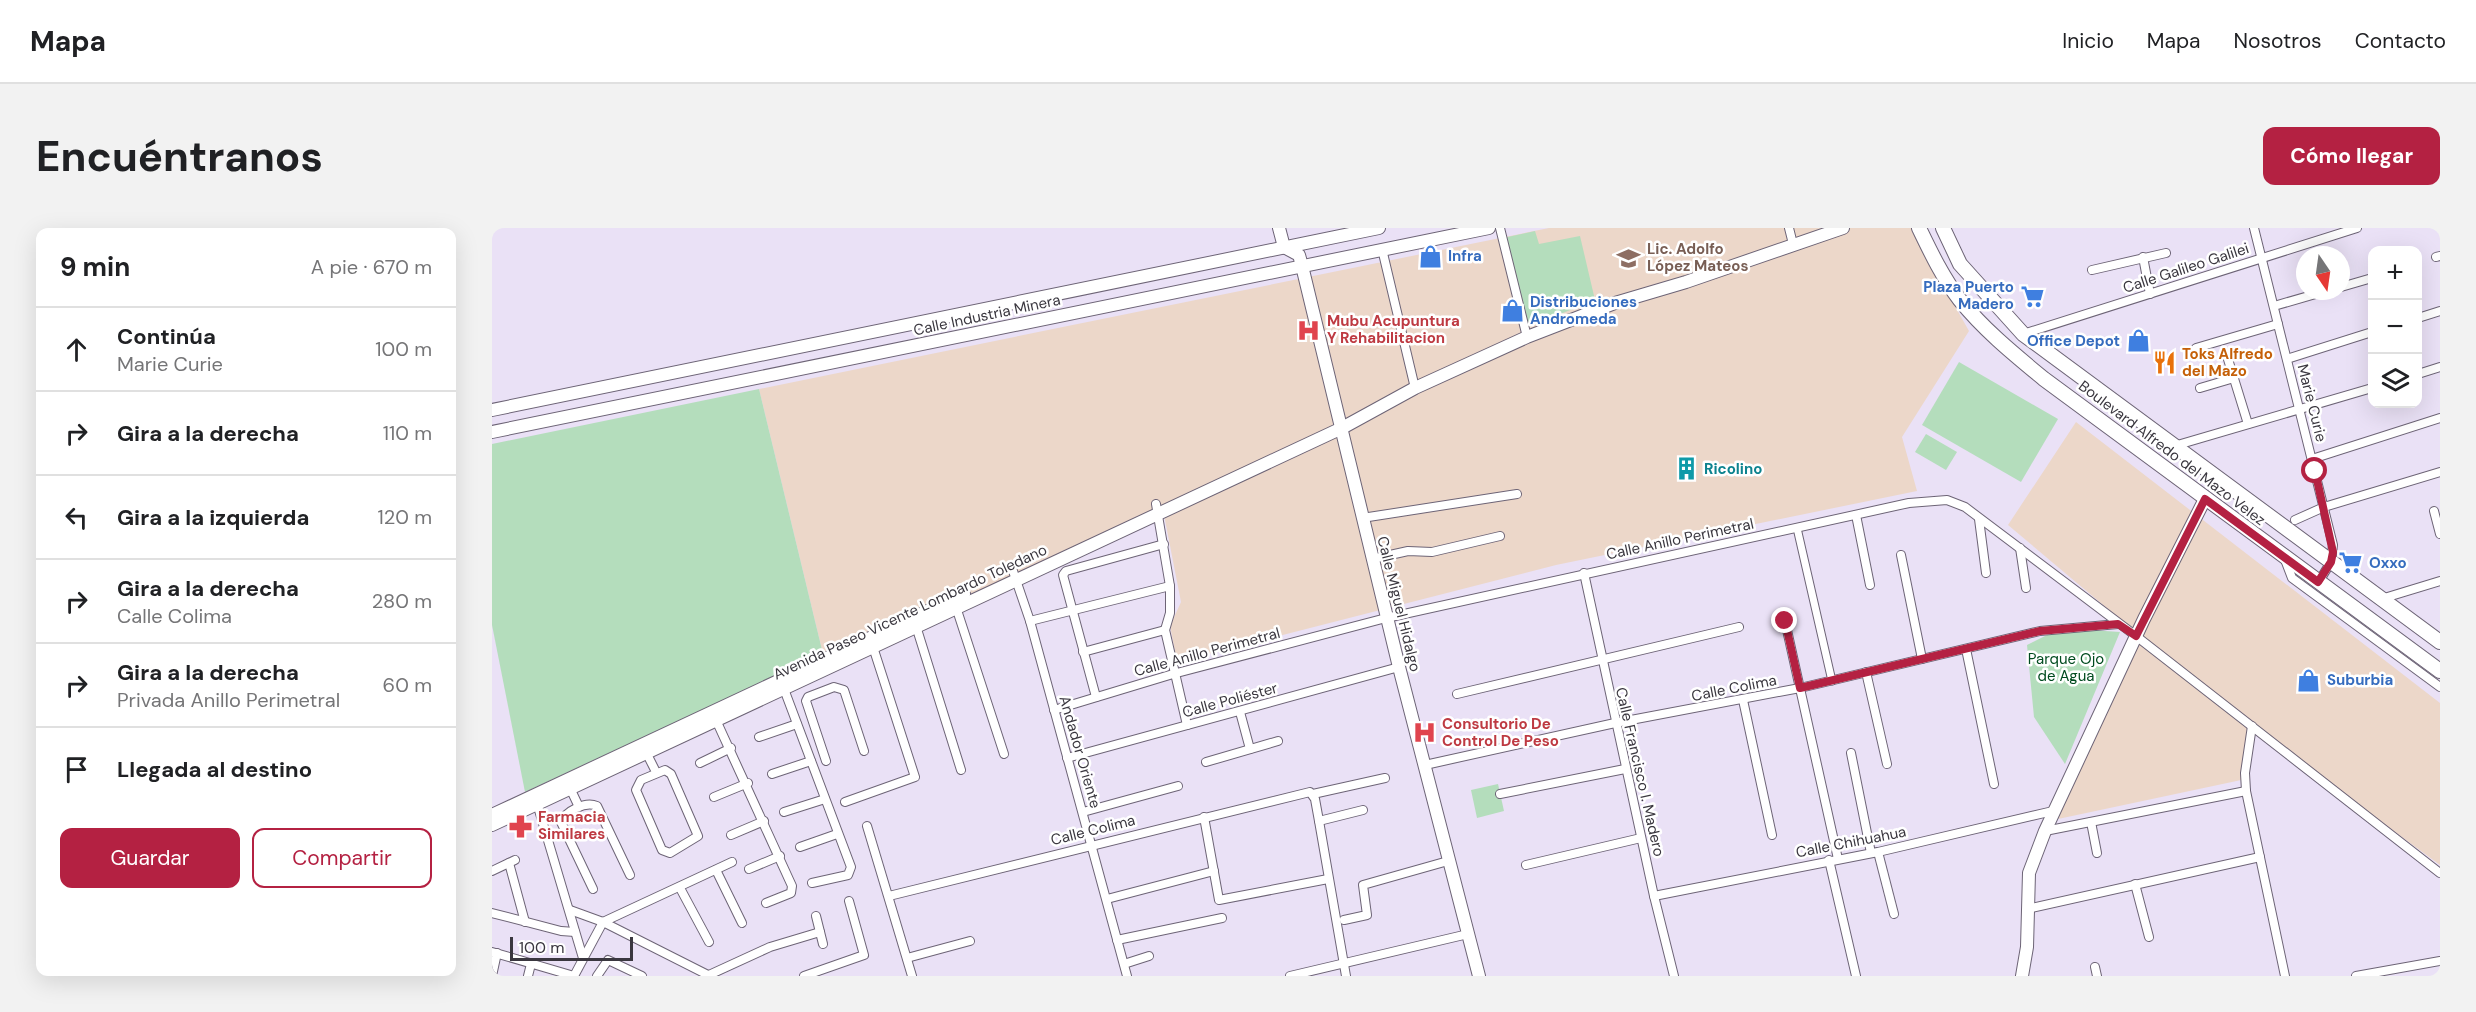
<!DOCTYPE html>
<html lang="es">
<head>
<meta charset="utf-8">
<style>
  :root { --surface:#fff; --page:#f2f2f2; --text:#202124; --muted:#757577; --line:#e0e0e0; --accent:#b42142 }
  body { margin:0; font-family:"DM Sans",sans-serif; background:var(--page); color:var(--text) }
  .controls { position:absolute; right:18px; top:18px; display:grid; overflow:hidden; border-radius:12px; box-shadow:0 6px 24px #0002 }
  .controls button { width:54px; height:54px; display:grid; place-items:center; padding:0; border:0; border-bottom:2px solid var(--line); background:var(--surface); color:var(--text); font:30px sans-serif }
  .compass { position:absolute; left:1804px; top:18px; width:54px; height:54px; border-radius:50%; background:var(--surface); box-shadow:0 6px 24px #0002; rotate:167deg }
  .scale { position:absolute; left:18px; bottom:15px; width:123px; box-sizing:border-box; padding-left:6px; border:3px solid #3a373f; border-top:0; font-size:16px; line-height:21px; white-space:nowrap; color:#3a373f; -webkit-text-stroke:4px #fff; paint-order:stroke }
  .stop { position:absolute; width:18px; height:18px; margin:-14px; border:4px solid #b42142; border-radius:50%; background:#fff }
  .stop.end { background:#b42142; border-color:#fff; box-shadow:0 2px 6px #0008 }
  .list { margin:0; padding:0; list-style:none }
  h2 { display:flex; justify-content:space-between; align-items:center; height:78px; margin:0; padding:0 24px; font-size:26px }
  h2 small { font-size:20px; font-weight:400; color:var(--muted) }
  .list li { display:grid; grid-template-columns:39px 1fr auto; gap:18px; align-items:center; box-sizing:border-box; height:84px; padding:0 24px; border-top:2px solid var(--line) }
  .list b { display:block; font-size:22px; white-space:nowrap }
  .list p { margin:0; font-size:20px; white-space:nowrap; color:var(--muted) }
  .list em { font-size:20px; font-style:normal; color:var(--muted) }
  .actions { display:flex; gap:12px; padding:18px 24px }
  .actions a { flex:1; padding:14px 0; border:2px solid var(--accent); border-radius:12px; text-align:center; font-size:21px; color:var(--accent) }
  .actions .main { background:var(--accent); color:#fff }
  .icon { flex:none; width:33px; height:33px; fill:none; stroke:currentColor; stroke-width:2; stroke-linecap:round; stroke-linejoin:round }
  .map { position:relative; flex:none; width:1948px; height:748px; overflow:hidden; border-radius:12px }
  header { display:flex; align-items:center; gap:36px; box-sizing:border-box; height:84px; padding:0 30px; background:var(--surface); border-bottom:2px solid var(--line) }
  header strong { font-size:28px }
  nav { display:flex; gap:33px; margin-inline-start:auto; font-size:21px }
  .intro { display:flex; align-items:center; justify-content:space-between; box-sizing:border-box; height:144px; padding:0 36px }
  h1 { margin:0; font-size:42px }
  .button { padding:15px 27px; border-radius:12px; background:var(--accent); color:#fff; font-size:21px; font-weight:700 }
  main { display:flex; gap:36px; padding:0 36px }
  aside { flex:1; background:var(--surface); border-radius:12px; box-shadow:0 6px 24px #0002 }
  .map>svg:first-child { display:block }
</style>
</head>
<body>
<header>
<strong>Mapa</strong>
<nav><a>Inicio</a><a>Mapa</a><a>Nosotros</a><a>Contacto</a></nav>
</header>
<div class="intro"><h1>Encuéntranos</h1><a class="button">Cómo llegar</a></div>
<main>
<aside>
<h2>9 min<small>A pie · 670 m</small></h2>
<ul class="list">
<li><svg class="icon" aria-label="ahead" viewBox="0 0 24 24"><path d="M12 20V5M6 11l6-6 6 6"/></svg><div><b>Continúa</b><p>Marie Curie</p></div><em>100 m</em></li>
<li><svg class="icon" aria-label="right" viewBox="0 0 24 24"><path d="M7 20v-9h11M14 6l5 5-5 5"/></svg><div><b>Gira a la derecha</b></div><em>110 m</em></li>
<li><svg class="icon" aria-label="left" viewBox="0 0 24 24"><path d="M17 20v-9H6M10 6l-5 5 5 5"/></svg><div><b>Gira a la izquierda</b></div><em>120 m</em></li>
<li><svg class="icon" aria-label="right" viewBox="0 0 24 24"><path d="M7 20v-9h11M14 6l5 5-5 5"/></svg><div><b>Gira a la derecha</b><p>Calle Colima</p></div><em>280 m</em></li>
<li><svg class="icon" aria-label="right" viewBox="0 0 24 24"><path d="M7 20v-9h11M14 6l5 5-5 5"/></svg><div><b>Gira a la derecha</b><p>Privada Anillo Perimetral</p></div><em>60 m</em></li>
<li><svg class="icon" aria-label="arrive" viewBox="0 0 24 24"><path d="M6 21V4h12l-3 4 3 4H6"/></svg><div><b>Llegada al destino</b></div></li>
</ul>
<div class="actions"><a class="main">Guardar</a><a>Compartir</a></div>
</aside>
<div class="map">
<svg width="1948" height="748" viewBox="0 0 1948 748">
  <rect width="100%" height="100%" fill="#eae1f6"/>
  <!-- commercial -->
  <g fill="#ecd7c9">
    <polygon points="1057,0 1419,0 1477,103 1410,209 1425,263 1064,337 685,434 678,398 689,374 672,287 331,426 267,161"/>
    <polygon points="1584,194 1948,475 1948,637 1764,502 1754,551 1566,591 1648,408 1516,297"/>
  </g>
  <!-- green -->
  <g fill="#b4ddbc">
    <polygon points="1043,3 1047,16 1088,8 1103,72 1036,99 1011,10"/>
    <polygon points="1467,134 1566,191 1529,254 1430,197"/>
    <polygon points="267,161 331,426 33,564 0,397 0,216"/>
    <polygon points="1434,206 1465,224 1454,242 1423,224"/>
    <polygon points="1569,400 1628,404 1573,536 1542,489 1535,417"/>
    <polygon points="1006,556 1012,583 985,590 979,562"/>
  </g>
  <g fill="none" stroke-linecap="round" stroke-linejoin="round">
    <defs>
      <polyline id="pedestrian" points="1305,300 1340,453"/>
      <g id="minor">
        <polyline points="1008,0 1035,109"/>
        <polyline points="1297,0 1301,16"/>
        <polyline points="1762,0 1841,317 1839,334 1826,355"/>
        <polyline points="890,21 923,160"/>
        <polyline points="1651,29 1658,66"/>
        <polyline points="1944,29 1948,28"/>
        <polyline points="1600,42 1674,25"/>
        <polyline points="1849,59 1880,50"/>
        <polyline points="1782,78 1834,63"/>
        <polyline points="1926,90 1948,83"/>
        <polyline points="1531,106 1865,0"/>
        <polyline points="1704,120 1786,96"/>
        <polyline points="1735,128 1756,196"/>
        <polyline points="1795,131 1880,104"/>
        <polyline points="1926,146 1948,139"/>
        <polyline points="1708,160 1742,150"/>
        <polyline points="1682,218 1880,160"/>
        <polyline points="1820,231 1948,190"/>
        <polyline points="664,276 678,358 678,385 673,402 695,497"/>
        <polyline points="1942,283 1948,306"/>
        <polyline points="1364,287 1378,357"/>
        <polyline points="870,290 1025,266"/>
        <polyline points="1487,291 1494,345"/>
        <polyline points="1803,292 1832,279 1948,244"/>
        <polyline points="1528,320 1534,360"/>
        <polyline points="1409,327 1430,431"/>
        <polyline points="1792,329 1800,350 1948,459"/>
        <polyline points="880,331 916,323 940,324 1008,308"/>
        <polyline points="521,343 538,393 635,748"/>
        <polyline points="1092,345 1162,668 1182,748"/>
        <polyline points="1889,371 1948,353"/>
        <polyline points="464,379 512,526"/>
        <polyline points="538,393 678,358"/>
        <polyline points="1293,393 1346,631"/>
        <polyline points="424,398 469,542"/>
        <polyline points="1474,421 1502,556"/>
        <polyline points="591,424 673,402"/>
        <polyline points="1374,444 1395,536"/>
        <polyline points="292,461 359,639 356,647 320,655"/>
        <polyline points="965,466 1247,399"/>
        <polyline points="604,469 571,347 574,343 672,316"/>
        <polyline points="1251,472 1280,607"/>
        <polyline points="562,482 681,446 894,390 1417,275 1455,272 1473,279 1644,408 1948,645"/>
        <polyline points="748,484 758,521"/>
        <polyline points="224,492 300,658 299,665 274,675"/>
        <polyline points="1760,498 1753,545 1754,563 1793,748"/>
        <polyline points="267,509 305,496"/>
        <polyline points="154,524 164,544"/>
        <polyline points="1359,525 1379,625"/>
        <polyline points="575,530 907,439"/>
        <polyline points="334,533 314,473 316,469 342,459 352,462 372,523"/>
        <polyline points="714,534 786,513"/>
        <polyline points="208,535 239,520"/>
        <polyline points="933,537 1123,495 1308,460 1548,403 1626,396"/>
        <polygon points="173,542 179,546 206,608 178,625 170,622 144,562 149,552"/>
        <polyline points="280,546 319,533"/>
        <polyline points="78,560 87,579"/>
        <polyline points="821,566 893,550"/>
        <polyline points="1008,566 1133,541"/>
        <polyline points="222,569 256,555"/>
        <polyline points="44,572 91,730"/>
        <polyline points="353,574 423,549 381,419"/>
        <polyline points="292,584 333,571"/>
        <polyline points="591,584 686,558"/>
        <polyline points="712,589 727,672 836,651"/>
        <polyline points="827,593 871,582"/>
        <polyline points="1599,594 1605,625"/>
        <polyline points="375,598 420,748"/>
        <polyline points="1553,603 1754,563"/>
        <polyline points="239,607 272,593"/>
        <polyline points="308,619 345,606"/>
        <polyline points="1386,624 1402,686"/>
        <polyline points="1337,632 1364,748"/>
        <polyline points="17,635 33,694"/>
        <polyline points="1034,637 1149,610"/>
        <polyline points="257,641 288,628"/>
        <polyline points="224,642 250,695"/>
        <polyline points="0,643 23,632"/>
        <polyline points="1643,656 1657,709"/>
        <polyline points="188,660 217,714"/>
        <path d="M 101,661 L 69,594 C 74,583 93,573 105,578 L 138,647"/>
        <polyline points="397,668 818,564 823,571 827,593 854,748"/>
        <polyline points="1162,668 1386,624 1561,583"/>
        <polyline points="615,671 722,643"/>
        <polyline points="1535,681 1768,629"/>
        <polyline points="78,682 111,694 218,748"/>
        <polyline points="0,685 69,703 83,704"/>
        <polyline points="324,688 331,716"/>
        <polyline points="852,692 875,687 871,657 956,633"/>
        <polyline points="111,694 240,634"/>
        <polyline points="625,712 730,690"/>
        <polyline points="0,724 82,748"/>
        <polyline points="415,730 478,713"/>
        <polyline points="632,736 657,728"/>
        <polyline points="1603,739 1605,748"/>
        <polyline points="217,747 278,719 328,704"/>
        <polyline points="0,748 5,725"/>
        <polyline points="36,748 39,736"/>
        <polyline points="82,748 111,694"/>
        <polyline points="105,748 116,732 150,748"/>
        <polyline points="312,748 372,727 357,673"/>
        <polyline points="798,748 976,706"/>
        <polyline points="1864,748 1948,733"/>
      </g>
      <g id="secondary">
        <polyline points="787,0 792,19"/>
        <polyline points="792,19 807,27 810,38 907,439 987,748"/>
        <polyline points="0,182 887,0"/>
        <polyline points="0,204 997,0"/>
        <polyline points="0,587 472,366"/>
        <polyline points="0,597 850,200 923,160 1035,109 1123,75 1194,54 1351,0"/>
        <polyline points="1530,748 1535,719 1537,645 1553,603 1652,391 1713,271"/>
      </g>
      <g id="primary">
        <path d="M 1427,0 C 1439,25 1451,50 1468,72 C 1492,102 1523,127 1552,151 L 1948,443"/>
        <polyline points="1451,0 1468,36 1531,106 1948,414"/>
      </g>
    </defs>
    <!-- pedestrian casing -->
    <use href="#pedestrian" stroke="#6d6476" stroke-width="9"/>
    <!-- minor casing -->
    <use href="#minor" stroke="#6d6476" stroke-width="10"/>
    <!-- secondary casing -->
    <use href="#secondary" stroke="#6d6476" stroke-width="14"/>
    <!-- primary casing -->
    <use href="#primary" stroke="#6d6476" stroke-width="16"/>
    <!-- pedestrian -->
    <use href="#pedestrian" stroke="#fff" stroke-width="7"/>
    <!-- minor -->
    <use href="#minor" stroke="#fff" stroke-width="8"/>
    <!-- secondary -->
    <use href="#secondary" stroke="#fff" stroke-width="12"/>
    <!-- primary -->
    <use href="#primary" stroke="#fff" stroke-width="14"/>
  </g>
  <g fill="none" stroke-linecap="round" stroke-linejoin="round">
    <!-- route -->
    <polyline stroke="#b42142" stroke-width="8" points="1293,393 1308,460 1548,403 1626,396 1644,408 1713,271 1826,354 1839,334 1841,324 1823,243"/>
  </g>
  <!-- icons -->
  <defs>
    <symbol id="shop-bare" viewBox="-9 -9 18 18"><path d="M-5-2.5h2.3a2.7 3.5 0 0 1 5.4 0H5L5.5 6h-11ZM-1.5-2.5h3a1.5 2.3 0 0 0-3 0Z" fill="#3f7fe0" stroke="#fff" stroke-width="2.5" paint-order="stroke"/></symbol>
    <symbol id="school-bare" viewBox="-9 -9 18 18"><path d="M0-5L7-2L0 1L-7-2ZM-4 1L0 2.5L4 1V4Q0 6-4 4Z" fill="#8d6e63" stroke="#fff" stroke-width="2.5" paint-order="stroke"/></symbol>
    <symbol id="supermarket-bare" viewBox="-9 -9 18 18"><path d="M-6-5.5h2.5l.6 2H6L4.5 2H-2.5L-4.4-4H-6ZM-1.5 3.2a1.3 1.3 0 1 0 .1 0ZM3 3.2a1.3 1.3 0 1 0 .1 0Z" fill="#3f7fe0" stroke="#fff" stroke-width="2.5" paint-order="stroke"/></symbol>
    <symbol id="hospital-bare" viewBox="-9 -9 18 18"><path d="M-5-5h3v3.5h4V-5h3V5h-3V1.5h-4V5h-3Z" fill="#e0444e" stroke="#fff" stroke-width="2.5" paint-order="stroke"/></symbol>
    <symbol id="restaurant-bare" viewBox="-9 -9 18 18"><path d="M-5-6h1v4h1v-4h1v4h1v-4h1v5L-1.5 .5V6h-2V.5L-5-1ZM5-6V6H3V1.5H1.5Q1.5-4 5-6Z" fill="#e8710a" stroke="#fff" stroke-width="2.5" paint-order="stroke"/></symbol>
    <symbol id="building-bare" viewBox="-9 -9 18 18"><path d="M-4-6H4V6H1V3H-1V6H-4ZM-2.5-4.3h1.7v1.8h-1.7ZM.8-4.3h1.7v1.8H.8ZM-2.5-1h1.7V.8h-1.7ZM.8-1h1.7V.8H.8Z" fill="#0f9aa8" stroke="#fff" stroke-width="2.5" paint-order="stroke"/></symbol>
    <symbol id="pharmacy-bare" viewBox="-9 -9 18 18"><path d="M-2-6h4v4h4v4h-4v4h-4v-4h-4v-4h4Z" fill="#e0444e" stroke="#fff" stroke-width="2.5" paint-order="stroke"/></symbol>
  </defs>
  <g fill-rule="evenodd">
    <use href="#shop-bare" x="922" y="12" width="33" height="33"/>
    <use href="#school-bare" x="1120" y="14" width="33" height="33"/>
    <use href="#supermarket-bare" x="1524" y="52" width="33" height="33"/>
    <use href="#shop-bare" x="1004" y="66" width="33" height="33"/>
    <use href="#hospital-bare" x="800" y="86" width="33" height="33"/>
    <use href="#shop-bare" x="1630" y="96" width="33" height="33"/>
    <use href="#restaurant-bare" x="1656" y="118" width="33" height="33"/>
    <use href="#building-bare" x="1178" y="224" width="33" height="33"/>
    <use href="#supermarket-bare" x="1842" y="318" width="33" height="33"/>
    <use href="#shop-bare" x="1800" y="436" width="33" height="33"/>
    <use href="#hospital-bare" x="916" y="488" width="33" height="33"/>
    <use href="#pharmacy-bare" x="12" y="582" width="33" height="33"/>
  </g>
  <g text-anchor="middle" stroke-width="5" stroke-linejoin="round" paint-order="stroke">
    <!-- education labels -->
    <g font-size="15" font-weight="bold" fill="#785e54" stroke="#fff" text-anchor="start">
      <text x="1155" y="26">Lic. Adolfo<tspan x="1155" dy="17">López Mateos</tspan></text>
    </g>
    <!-- shop labels -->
    <g font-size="15" font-weight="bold" fill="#366cbe" stroke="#fff" text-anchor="start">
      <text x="956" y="33">Infra</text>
      <text x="1522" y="64" text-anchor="end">Plaza Puerto<tspan x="1522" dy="17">Madero</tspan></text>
      <text x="1038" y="79">Distribuciones<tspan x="1038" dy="17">Andromeda</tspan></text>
      <text x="1628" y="118" text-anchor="end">Office Depot</text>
      <text x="1877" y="340">Oxxo</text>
      <text x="1835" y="457">Suburbia</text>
    </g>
    <!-- street labels -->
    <g font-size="15" fill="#3a373f" stroke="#fff">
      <text transform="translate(1694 40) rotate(-18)" y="5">Calle Galileo Galilei</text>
      <text transform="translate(495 87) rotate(-12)" y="5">Calle Industria Minera</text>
      <text transform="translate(1820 175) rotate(76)" y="5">Marie Curie</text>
      <text transform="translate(1680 225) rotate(37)" y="5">Boulevard Alfredo del Mazo Velez</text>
      <text transform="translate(1188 311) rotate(-12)" y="5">Calle Anillo Perimetral</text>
      <text transform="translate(907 376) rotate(76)" y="5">Calle Miguel Hidalgo</text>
      <text transform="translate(418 384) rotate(-25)" y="5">Avenida Paseo Vicente Lombardo Toledano</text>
      <text transform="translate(715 424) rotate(-15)" y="5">Calle Anillo Perimetral</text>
      <text transform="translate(1242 460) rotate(-11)" y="5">Calle Colima</text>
      <text transform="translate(738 472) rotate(-15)" y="5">Calle Poliéster</text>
      <text transform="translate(588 524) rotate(74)" y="5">Andador Oriente</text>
      <text transform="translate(1148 544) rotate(77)" y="5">Calle Francisco I. Madero</text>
      <text transform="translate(601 602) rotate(-14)" y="5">Calle Colima</text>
      <text transform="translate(1359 614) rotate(-11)" y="5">Calle Chihuahua</text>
    </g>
    <!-- health labels -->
    <g font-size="15" font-weight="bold" fill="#be3a42" stroke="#fff" text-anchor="start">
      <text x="835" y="98">Mubu Acupuntura<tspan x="835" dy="17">Y Rehabilitacion</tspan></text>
      <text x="950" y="501">Consultorio De<tspan x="950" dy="17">Control De Peso</tspan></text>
      <text x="46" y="594">Farmacia<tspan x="46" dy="17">Similares</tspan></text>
    </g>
    <!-- food labels -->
    <g font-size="15" font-weight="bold" fill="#c56008" stroke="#fff" text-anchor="start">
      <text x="1690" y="131">Toks Alfredo<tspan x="1690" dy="17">del Mazo</tspan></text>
    </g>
    <!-- culture labels -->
    <g font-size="15" font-weight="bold" fill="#0d838f" stroke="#fff" text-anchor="start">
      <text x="1212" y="246">Ricolino</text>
    </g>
    <!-- park labels -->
    <g font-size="15" fill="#004b1f" stroke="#fff">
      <text x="1574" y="436">Parque Ojo<tspan x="1574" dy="17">de Agua</tspan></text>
    </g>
  </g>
</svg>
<div class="controls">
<button>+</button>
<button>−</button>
<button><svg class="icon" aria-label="layers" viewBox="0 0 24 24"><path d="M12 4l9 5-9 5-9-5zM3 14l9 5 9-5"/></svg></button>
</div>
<svg class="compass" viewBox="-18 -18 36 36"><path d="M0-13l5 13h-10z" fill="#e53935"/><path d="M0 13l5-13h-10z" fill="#757577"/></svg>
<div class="scale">100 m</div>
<div class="stop" style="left:1823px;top:243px"></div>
<div class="stop end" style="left:1293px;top:393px"></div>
</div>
</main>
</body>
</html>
